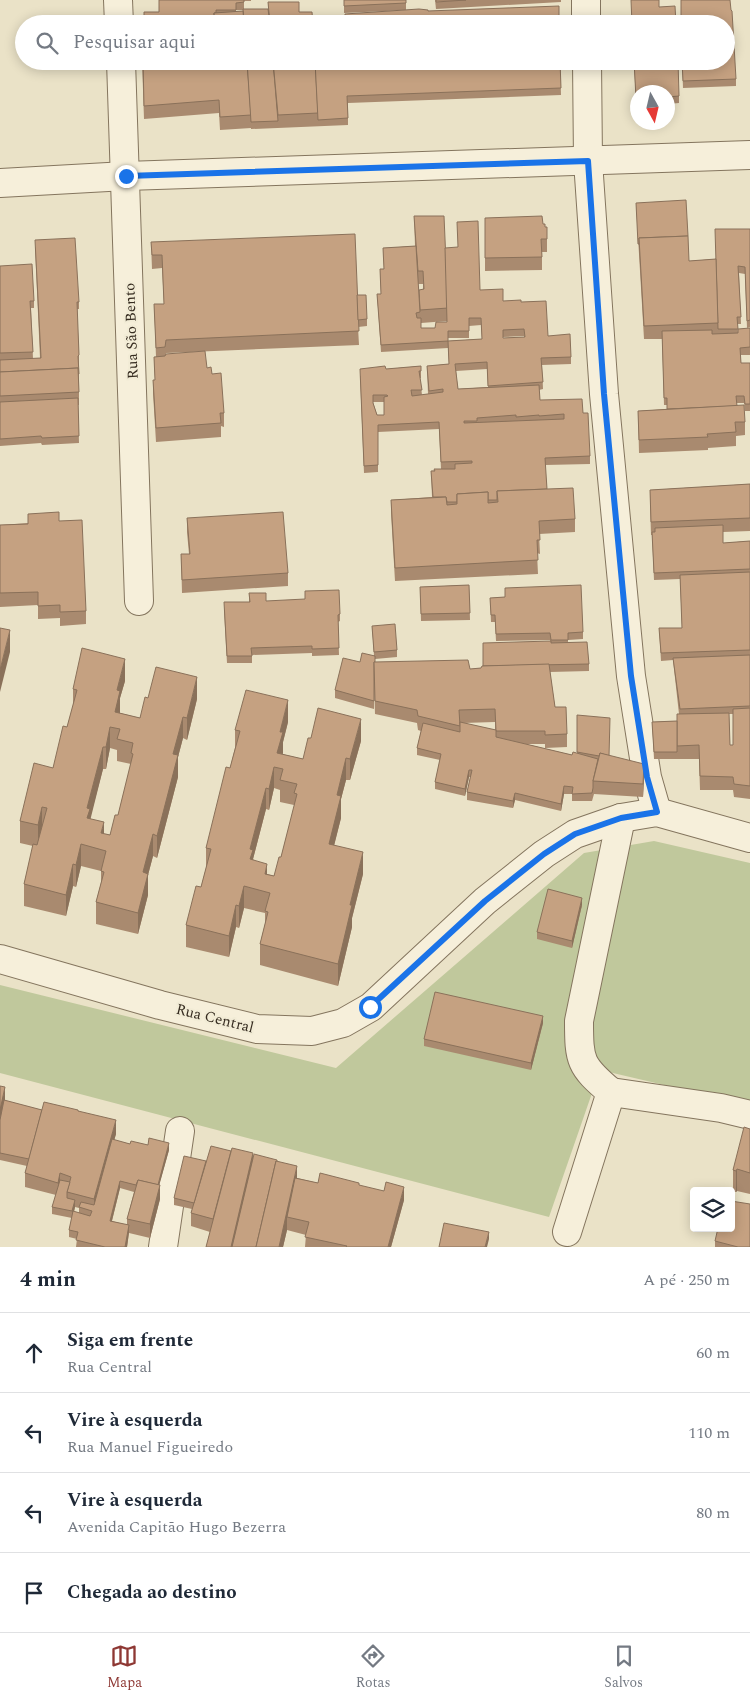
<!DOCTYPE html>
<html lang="pt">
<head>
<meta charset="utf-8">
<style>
  :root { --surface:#fff; --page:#f2f2f3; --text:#1f2937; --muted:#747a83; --line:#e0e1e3; --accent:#8e3834 }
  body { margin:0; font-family:Spectral,serif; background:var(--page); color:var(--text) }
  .controls { position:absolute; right:15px; bottom:15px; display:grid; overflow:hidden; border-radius:5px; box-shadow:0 2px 12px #0003 }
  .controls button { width:45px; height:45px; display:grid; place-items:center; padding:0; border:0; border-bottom:1px solid var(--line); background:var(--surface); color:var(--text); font:25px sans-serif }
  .compass { position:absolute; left:630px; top:85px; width:45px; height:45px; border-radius:50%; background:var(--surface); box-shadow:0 2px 12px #0003; rotate:172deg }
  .stop { position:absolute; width:15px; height:15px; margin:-11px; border:4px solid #1a73e8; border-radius:50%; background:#fff }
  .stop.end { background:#1a73e8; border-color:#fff; box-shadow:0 1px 5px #0008 }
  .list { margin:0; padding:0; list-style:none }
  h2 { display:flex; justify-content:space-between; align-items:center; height:65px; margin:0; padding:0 20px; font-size:21px }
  h2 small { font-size:16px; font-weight:400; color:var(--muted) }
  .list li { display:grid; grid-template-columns:32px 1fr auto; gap:15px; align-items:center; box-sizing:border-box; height:80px; padding:0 20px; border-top:1px solid var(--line) }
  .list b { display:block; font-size:19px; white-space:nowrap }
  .list p { margin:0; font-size:16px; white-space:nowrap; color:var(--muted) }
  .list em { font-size:16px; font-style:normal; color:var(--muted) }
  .icon { flex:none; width:28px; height:28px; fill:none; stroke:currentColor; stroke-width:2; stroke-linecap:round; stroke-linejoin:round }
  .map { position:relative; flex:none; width:750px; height:1247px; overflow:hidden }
  .search { position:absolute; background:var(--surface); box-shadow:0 2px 12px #0003; left:15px; right:15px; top:15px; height:55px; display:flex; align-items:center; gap:12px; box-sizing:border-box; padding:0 18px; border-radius:28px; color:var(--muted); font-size:19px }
  .sheet { height:385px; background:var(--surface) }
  nav { display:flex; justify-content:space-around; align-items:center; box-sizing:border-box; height:70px; border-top:1px solid var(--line); background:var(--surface); font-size:14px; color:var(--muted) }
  nav a { display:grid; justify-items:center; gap:2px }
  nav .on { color:var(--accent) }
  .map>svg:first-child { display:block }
</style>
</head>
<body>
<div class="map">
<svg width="750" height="1247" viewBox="0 0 750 1247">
  <rect width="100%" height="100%" fill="#eae2c7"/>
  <!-- green -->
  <polygon fill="#c0c89c" points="654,841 750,863 750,1105 600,1070 549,1217 0,1073 0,985 336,1068 584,853"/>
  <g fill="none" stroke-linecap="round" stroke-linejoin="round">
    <defs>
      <g id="street">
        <polyline points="118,0 119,24"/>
        <polyline points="586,0 586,24"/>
        <polyline points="121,61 139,601"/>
        <polyline points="587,61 588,161 604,394 631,676 647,777 657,812"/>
        <polyline points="0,183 126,176 750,155"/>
        <polyline points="0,959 160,1005 257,1029 312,1031 343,1023 371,1007 485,901 544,854 575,834 621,818 657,812 750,838"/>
        <polyline points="611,1092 721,1108 750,1115"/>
        <path d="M 567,1232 L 611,1092 C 580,1066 579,1061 579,1021 L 621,818"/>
        <polyline points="163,1247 180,1131"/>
      </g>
    </defs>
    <!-- street casing -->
    <use href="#street" stroke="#84755e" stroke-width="30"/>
    <!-- street -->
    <use href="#street" stroke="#f6efda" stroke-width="28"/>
  </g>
  <!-- wall -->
  <g fill="#a98a6f" fill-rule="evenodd">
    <path d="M 159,0 L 251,0 L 251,1 L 244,1 L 244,9 L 268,9 L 268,2 L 299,12 L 313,24 L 159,12 ZM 236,10 L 243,10 L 243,11 L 236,12 Z"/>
    <polygon points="344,0 406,0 406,10 344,13"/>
    <polygon points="435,0 561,0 561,2 436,9"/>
    <polygon points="142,61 339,61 340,69 560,61 561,95 348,103 348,125 251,129 251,126 251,128 220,130 219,113 144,119"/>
    <polygon points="634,61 679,96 679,103 668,104 668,92 638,92 638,105 636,105"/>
    <polygon points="682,61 736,79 736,86 683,88"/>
    <polygon points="636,203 689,261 715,259 750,229 750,327 747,328 745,274 739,273 741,324 737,324 738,333 750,328 750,355 741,355 741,363 750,363 750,411 745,411 744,403 736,403 737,406 745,422 745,435 736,436 736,446 708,448 708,450 639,453 638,411 667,409 667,405 664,405 662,339 644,339"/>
    <path d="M 414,216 L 445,248 L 480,290 L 503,301 L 521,302 L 548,336 L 571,357 L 571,364 L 542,365 L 543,389 L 539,390 L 540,400 L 583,413 L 590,456 L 590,464 L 545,465 L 547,489 L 575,519 L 575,532 L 539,534 L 540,554 L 537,553 L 538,574 L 395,581 L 391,513 L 391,500 L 432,497 L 431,471 L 441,469 L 439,429 L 378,432 L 378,472 L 364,473 L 360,376 L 386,369 L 421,366 L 421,378 L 420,378 L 422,395 L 428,394 L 427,366 L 449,364 L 448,348 L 381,352 L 377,294 L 381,294 L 380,269 L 384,269 L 383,248 L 415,246 ZM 418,284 L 423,284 L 423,289 L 419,296 ZM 447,321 L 447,322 L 435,328 L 421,328 L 421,323 ZM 481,325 L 482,339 L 448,341 L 448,338 L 469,338 L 469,326 ZM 524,336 L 524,337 L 503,338 L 503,337 ZM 487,369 L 488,387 L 458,389 L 456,371 ZM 373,402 L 384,402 L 384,415 L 377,415 Z"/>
    <polygon points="485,218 543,224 545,227 547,227 547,252 542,252 542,270 485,271"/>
    <polygon points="151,242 357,295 367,319 367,326 358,327 359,345 166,353 166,354 207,368 212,374 224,413 224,427 221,426 221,437 156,442 153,393 153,380 155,380 154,357 156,357 154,304 164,304 162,268 152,269"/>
    <polygon points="35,247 79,302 79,309 77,309 79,355 79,405 78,405 79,443 42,445 41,443 0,446 0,266 34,301 34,308 31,308 33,359 40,358"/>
    <path d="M 750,484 L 750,531 L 723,532 L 723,543 L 750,541 L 750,799 L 734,797 L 733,790 L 700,790 L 699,759 L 654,759 L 652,722 L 677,721 L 679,714 L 673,660 L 661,661 L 659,628 L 682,628 L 680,579 L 654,580 L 652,535 L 651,535 L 650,503 L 650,490 ZM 729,714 L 733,714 L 733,745 L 730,745 Z"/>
    <polygon points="187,518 288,573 288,586 182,593 181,554 189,554 187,532"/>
    <polygon points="59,521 86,611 86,624 60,626 60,618 38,619 38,605 0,607 0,525"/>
    <polygon points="469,585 470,620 421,621 420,587"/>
    <path d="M 505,588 L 583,632 L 583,639 L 568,640 L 568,642 L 589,664 L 589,671 L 550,672 L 555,707 L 567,734 L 567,747 L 545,748 L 545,744 L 526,744 L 572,755 L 577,754 L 577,715 L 609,756 L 644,778 L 643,797 L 594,794 L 592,801 L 572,801 L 572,794 L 564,794 L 561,811 L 515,800 L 513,808 L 467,800 L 467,792 L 471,777 L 469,777 L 465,796 L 435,789 L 435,782 L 440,760 L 417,755 L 417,748 L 421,731 L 418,730 L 417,723 L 375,714 L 374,681 L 374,709 L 335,698 L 335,690 L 360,662 L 374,656 L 372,626 L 397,650 L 397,657 L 375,659 L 375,662 L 470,669 L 481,668 L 483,666 L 550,641 L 550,640 L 496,641 L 495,622 L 491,622 L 490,598 L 505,597 ZM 495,722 L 495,730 L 463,723 Z"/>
    <polygon points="249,593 266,601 340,614 340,621 338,622 339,655 312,656 312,653 252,655 252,663 227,663 224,610 249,602"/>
    <path d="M 125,681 L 120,698 L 120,713 L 140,718 L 148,698 L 197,699 L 187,740 L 183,738 L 178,757 L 178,777 L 157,858 L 153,856 L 148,875 L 148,895 L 138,934 L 96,924 L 96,902 L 101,883 L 101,871 L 81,866 L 76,887 L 73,886 L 66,916 L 24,906 L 24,884 L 33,846 L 20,843 L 20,821 L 53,768 L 67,727 L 73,706 L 73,689 ZM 110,748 L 117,750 L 117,761 L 131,764 L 118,815 L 110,835 L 104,834 L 90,818 L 103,769 L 106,769 Z"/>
    <path d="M 288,722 L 283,742 L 282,754 L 303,759 L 361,741 L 350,780 L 346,780 L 341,799 L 341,818 L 334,845 L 363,874 L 352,918 L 352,927 L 338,986 L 260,965 L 260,944 L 265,924 L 265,913 L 244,908 L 239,928 L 236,927 L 229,957 L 186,947 L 186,925 L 201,887 L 206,868 L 206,848 L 230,768 L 235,748 L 235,730 ZM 274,788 L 280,790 L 280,802 L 294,805 L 294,808 L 281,857 L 274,876 L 267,874 L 253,859 L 266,809 L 269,810 Z"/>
    <polygon points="582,905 572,948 537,939 537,932"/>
    <polygon points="543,1023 531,1070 424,1046 424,1039"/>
    <path d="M 0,1086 L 5,1101 L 42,1110 L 78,1111 L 116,1134 L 114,1140 L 130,1144 L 169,1150 L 159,1185 L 160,1199 L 150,1238 L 129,1233 L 127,1247 L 76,1247 L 77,1239 L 69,1237 L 69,1230 L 72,1218 L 52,1214 L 52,1207 L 56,1195 L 25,1187 L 25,1173 L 27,1166 L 0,1160 ZM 120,1188 L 134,1192 L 127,1219 L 127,1225 L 112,1221 ZM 75,1207 L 79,1208 L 79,1213 L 74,1212 Z"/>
    <polygon points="750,1129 750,1194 737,1191 736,1192 733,1192 733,1170"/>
    <polygon points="253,1158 277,1162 297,1178 318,1183 359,1186 404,1200 391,1247 305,1247 306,1235 287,1230 283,1247 206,1247 210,1232 191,1226 191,1213 192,1209 174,1205 174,1198 206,1161"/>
    <polygon points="715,1241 750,1247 715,1247"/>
  </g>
  <!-- shaded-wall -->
  <g fill="#8a715a">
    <polygon points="10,630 10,652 0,692 0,670"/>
    <polygon points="125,659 125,681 120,698 120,713 115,712 117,690"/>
    <polygon points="197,677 197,699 187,740 187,718"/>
    <polygon points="288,700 288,722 283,742 283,754 277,753 280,732"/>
    <polygon points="183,717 183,738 178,757 178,777 157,858 157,836 173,754"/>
    <polygon points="361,719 361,741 350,780 350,759"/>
    <polygon points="110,727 110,748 106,769 106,747"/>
    <polygon points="103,747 103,769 90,821 87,839 87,808"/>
    <polygon points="346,758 346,780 341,799 341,818 329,866 329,844 337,795"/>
    <polygon points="644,764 644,778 643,797 643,784"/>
    <polygon points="274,767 274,788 269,810 269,789"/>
    <polygon points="469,770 469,777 465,796 465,789"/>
    <polygon points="564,786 564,794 561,811 561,804"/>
    <polygon points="266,788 266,809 253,859 253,872 250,881 250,849"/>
    <polygon points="515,793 515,800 513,808 513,801"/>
    <polygon points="42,807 42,828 38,847 38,825"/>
    <polygon points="104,822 104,844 101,833"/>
    <polygon points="153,834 153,856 148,875 148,895 138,934 138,913 143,872"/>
    <polygon points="81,844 81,866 76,887 76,865"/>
    <polygon points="363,852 363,874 352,918 352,927 338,986 338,964 350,905"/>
    <polygon points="73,864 73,886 66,916 66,895"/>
    <polygon points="267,864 267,885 265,874"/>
    <polygon points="244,886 244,908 239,928 239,906"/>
    <polygon points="582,898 582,905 572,948 572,941"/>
    <polygon points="236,905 236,927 229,957 229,936"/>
    <polygon points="543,1016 543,1023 531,1070 531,1063"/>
    <polygon points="5,1087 5,1105 0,1128 0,1110"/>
    <polygon points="116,1120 116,1134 94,1212 94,1199"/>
    <polygon points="169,1143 169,1150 156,1197 156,1190"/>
    <polygon points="253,1153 253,1171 235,1247 231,1247"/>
    <polygon points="297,1166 297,1184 287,1217 287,1230 283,1247 279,1247"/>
    <polygon points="737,1169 737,1191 736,1192 736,1171"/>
    <polygon points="60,1173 60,1187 58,1196 58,1183"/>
    <polygon points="120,1181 120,1188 110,1228 110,1221"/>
    <polygon points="160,1185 160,1199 150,1238 150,1224"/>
    <polygon points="404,1187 404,1200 391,1247 388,1247"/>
    <polygon points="75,1200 75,1207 72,1219 72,1211"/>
    <polygon points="129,1225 129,1232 127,1247 125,1247"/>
    <polygon points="489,1232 489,1239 487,1247 485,1247"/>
  </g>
  <!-- building -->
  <g fill="#c5a181" stroke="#8a715a" fill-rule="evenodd">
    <polygon points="159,0 244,0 244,2 236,3 236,10 216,10 216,13 214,13 214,24 144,24 144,12 159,12"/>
    <polygon points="344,0 406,0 406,3 344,6"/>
    <polygon points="436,0 466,0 436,2"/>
    <polygon points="631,0 659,0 659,7 675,6 676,24 632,24"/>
    <polygon points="681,0 730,0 731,10 732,11 736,79 683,81 682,61 726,61 726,24 681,24"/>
    <polygon points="268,2 299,2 299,12 312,12 313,24 270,24"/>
    <polygon points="559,6 559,24 345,24 345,14 419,9 428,10 428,11"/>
    <polygon points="243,9 268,9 270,24 244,24"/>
    <polygon points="243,11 244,24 215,24 214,13"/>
    <polygon points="143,61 247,61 251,115 220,117 219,100 144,106"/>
    <polygon points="247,61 273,61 278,121 251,122"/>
    <polygon points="273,61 315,61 318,113 278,115"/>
    <polygon points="315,61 339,61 340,69 346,69 346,61 560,61 561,88 347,96 348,118 318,120"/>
    <polygon points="634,61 678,61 679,96 668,97 668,92 638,92 638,98 636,98"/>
    <polygon points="686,200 688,236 639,238 639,244 638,244 636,203"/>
    <polygon points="414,216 444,216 448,308 420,310 419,290 424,289 423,271 418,271"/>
    <polygon points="542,216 543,224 545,224 545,227 547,227 547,239 541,239 542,257 485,258 485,218"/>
    <path d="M 478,221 L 480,290 L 503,289 L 503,301 L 521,300 L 521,302 L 546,301 L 548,336 L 570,334 L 571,357 L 541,358 L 543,382 L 488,386 L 487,362 L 455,364 L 458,389 L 539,385 L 540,400 L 582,399 L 583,413 L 588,413 L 590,456 L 545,458 L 547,489 L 497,491 L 497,500 L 488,500 L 488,492 L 457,494 L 457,502 L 447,502 L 446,497 L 433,497 L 431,471 L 435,471 L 434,469 L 455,469 L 455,464 L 472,463 L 472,461 L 441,462 L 439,422 L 378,425 L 378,465 L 364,466 L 360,369 L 385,366 L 386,369 L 421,366 L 421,371 L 419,371 L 422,390 L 411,390 L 412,396 L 443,392 L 443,389 L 429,391 L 427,366 L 449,364 L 448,341 L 381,345 L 377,294 L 381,294 L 380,269 L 384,269 L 383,248 L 416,246 L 420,312 L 416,313 L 417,318 L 421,318 L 421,328 L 435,328 L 436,322 L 447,322 L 445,248 L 458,247 L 457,222 ZM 469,318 L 481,318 L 482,339 L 448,341 L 448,331 L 469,331 ZM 524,329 L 525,337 L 503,338 L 503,330 ZM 373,395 L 387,395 L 388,396 L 384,397 L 384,415 L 377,415 L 373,403 ZM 564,414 L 564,419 L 464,423 L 464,421 L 477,421 L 477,418 L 516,415 L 516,417 L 539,415 L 539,416 Z"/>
    <polygon points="715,229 750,229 750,320 747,321 745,267 738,266 741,317 737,317 738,329 718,329"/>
    <polygon points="355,234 359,331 166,340 165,347 156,348 154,304 164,304 162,255 152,255 151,242"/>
    <polygon points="688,236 689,261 716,259 718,323 644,326 639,238"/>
    <polygon points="75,238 79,302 77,302 79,355 78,356 79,374 78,374 78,368 0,372 0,360 41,358 35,240"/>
    <polygon points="32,264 34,301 30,301 33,352 0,353 0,266"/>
    <polygon points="357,295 366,295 367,319 358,320"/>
    <polygon points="750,328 750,347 740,348 741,363 750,363 750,404 745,404 744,396 736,396 737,406 667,409 667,398 664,398 662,331 712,330 712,334 738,333 738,329"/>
    <polygon points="205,351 207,368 211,367 212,374 221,373 224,413 220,413 221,423 156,428 153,380 155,380 154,357 165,356 166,354"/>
    <polygon points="78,368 79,392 0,396 0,372"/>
    <polygon points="78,398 79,436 42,438 41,436 0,439 0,402"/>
    <polygon points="744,405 745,422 735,422 736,432 707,434 708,437 639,440 638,411"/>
    <polygon points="750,484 750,518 651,522 650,490"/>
    <polygon points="573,488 575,519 539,521 540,540 537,540 538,560 395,568 391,500 446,497 447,505 457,504 457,494 488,492 488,503 498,502 497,491"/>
    <polygon points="59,512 59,521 82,520 86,611 60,612 60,605 38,606 38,592 0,593 0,525 28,524 28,514"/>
    <polygon points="283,512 288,573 182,580 181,554 190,554 187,518"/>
    <polygon points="723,525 723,543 750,541 750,569 654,573 652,532 655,532 655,528"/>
    <polygon points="750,572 750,650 661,653 659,628 682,628 680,575"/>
    <polygon points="469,585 470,613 421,614 420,587"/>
    <polygon points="581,585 583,632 568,633 568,640 551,640 550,633 496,634 495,615 491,615 490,598 505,597 505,588"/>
    <polygon points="339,590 340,614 338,615 339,648 312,649 312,646 251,648 252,656 227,656 224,602 250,602 249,593 266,593 266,601 305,599 305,591"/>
    <polygon points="395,624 397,650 374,652 372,626"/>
    <polygon points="0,628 10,630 0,670"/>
    <polygon points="551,641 551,643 587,642 589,664 483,666 483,643"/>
    <path d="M 82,648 L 125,659 L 117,690 L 120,691 L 115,712 L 140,718 L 145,697 L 148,698 L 156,667 L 197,677 L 187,718 L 183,717 L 173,754 L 178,755 L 157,836 L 153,834 L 143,872 L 148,874 L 138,913 L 96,902 L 104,872 L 101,871 L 106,851 L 81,844 L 76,865 L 73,864 L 66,895 L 24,884 L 33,844 L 37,845 L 47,808 L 42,807 L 38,825 L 20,821 L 34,763 L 53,768 L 63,726 L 67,727 L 77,690 L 73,689 ZM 110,727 L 120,729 L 117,739 L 133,743 L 131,753 L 133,754 L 118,815 L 115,815 L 110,835 L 101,833 L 104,822 L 87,818 L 90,809 L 87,808 L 103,747 L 106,747 Z"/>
    <polygon points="362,653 375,656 375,662 374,662 374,701 335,690 343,658 360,662"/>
    <polygon points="750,655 750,706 680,709 673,658"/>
    <polygon points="468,660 470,669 481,668 482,666 549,664 555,707 566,707 567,734 545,735 545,731 496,731 495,709 459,710 460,726 418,716 417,710 375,701 374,662"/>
    <path d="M 246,690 L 288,700 L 280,732 L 283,732 L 277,753 L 303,759 L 308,738 L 311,738 L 318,708 L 361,719 L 350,759 L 346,758 L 337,795 L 341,796 L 329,844 L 363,852 L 350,905 L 352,905 L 338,964 L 260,944 L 268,912 L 265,911 L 270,893 L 244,886 L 239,906 L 236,905 L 229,936 L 186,925 L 196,886 L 201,887 L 211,849 L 206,848 L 226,767 L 230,768 L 240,731 L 235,730 ZM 274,767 L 283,769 L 280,780 L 297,784 L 294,793 L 297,794 L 281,857 L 279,857 L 274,876 L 265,874 L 267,864 L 250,859 L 253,850 L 250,849 L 266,788 L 269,789 Z"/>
    <polygon points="750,708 750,786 734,784 733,777 700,776 699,745 677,746 677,714 729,713 730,745 733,745 733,709"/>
    <polygon points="577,715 610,718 609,756 600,753 599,756 577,752"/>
    <polygon points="677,721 677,752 654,752 652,722"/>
    <polygon points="460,722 496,730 496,737 572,755 573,752 598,759 593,781 593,788 592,793 572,794 573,787 564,786 561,804 515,793 513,801 467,792 472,770 469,770 465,789 435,782 441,754 417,748 423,723 460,732"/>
    <polygon points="600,753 644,764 643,784 593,781"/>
    <polygon points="548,889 582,898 572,941 537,932"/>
    <polygon points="435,992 543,1016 531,1063 424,1039"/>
    <polygon points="0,1086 5,1087 0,1110"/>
    <polygon points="4,1100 42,1110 29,1159 0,1153 0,1120"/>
    <polygon points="44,1102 78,1110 78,1111 116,1120 94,1199 67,1192 71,1177 60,1173 58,1183 25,1173"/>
    <polygon points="744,1127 750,1129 750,1173 737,1169 736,1171 733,1170"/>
    <polygon points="149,1138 169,1143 158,1185 138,1180 136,1185 120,1181 110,1221 129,1225 125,1247 105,1247 76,1240 78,1232 69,1230 73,1211 90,1216 92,1211 79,1207 81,1202 94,1205 112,1139 130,1144 131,1141 148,1145"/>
    <polygon points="211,1146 231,1151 213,1219 191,1213"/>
    <polygon points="232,1148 253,1153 231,1247 206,1247"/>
    <polygon points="254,1154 277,1160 277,1162 276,1161 256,1247 232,1247"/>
    <polygon points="184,1156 206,1161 194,1203 174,1198"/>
    <polygon points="276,1161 297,1166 279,1247 256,1247"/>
    <polygon points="320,1173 359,1183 359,1185 384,1191 386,1182 404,1187 388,1247 346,1247 347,1246 305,1237 309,1222 287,1217 295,1178 318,1183"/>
    <polygon points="60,1180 70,1182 67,1192 67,1198 75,1200 72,1211 52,1207"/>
    <polygon points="138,1180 160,1185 150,1224 127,1219"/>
    <polygon points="731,1201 750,1204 750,1247 738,1247 715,1241 718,1228 731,1228"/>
    <polygon points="444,1223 489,1232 485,1247 439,1247"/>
  </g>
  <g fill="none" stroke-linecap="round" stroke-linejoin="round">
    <!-- route -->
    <polyline stroke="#1a73e8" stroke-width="6" points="126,176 588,161 604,394 631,676 647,777 657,812 621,818 575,834 544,854 485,901 370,1007"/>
  </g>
  <g text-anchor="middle" stroke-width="4.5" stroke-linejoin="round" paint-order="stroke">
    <!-- street labels -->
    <g font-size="15" fill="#362c20" stroke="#f2ecd6">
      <text transform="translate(131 331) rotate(-92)" y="5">Rua São Bento</text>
      <text transform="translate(215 1018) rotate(14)" y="5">Rua Central</text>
    </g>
  </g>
</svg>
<div class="controls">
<button><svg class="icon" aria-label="layers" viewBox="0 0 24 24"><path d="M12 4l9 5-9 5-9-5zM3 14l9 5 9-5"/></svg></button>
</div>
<svg class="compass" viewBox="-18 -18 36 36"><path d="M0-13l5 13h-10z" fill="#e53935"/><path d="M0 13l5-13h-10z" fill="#747a83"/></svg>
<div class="stop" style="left:370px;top:1007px"></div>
<div class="stop end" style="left:126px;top:176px"></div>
<div class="search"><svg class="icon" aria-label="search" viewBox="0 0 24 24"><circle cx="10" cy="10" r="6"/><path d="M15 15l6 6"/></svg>Pesquisar aqui</div>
</div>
<section class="sheet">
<h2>4 min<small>A pé · 250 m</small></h2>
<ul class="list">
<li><svg class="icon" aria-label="ahead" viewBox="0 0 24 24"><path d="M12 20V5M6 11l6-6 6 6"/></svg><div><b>Siga em frente</b><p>Rua Central</p></div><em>60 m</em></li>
<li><svg class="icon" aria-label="left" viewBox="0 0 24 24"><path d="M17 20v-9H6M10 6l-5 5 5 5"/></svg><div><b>Vire à esquerda</b><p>Rua Manuel Figueiredo</p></div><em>110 m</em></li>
<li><svg class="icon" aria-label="left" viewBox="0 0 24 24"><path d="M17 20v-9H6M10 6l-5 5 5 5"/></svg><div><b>Vire à esquerda</b><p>Avenida Capitão Hugo Bezerra</p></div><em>80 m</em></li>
<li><svg class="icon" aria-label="arrive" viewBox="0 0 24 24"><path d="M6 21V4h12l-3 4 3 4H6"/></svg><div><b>Chegada ao destino</b></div></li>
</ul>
</section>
<nav>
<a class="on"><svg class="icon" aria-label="map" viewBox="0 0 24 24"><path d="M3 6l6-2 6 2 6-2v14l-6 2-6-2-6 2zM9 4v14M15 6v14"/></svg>Mapa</a>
<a><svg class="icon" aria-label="directions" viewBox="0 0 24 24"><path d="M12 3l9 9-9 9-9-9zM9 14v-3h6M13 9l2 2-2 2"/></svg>Rotas</a>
<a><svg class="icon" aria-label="saved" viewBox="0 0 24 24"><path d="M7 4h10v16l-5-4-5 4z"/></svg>Salvos</a>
</nav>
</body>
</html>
